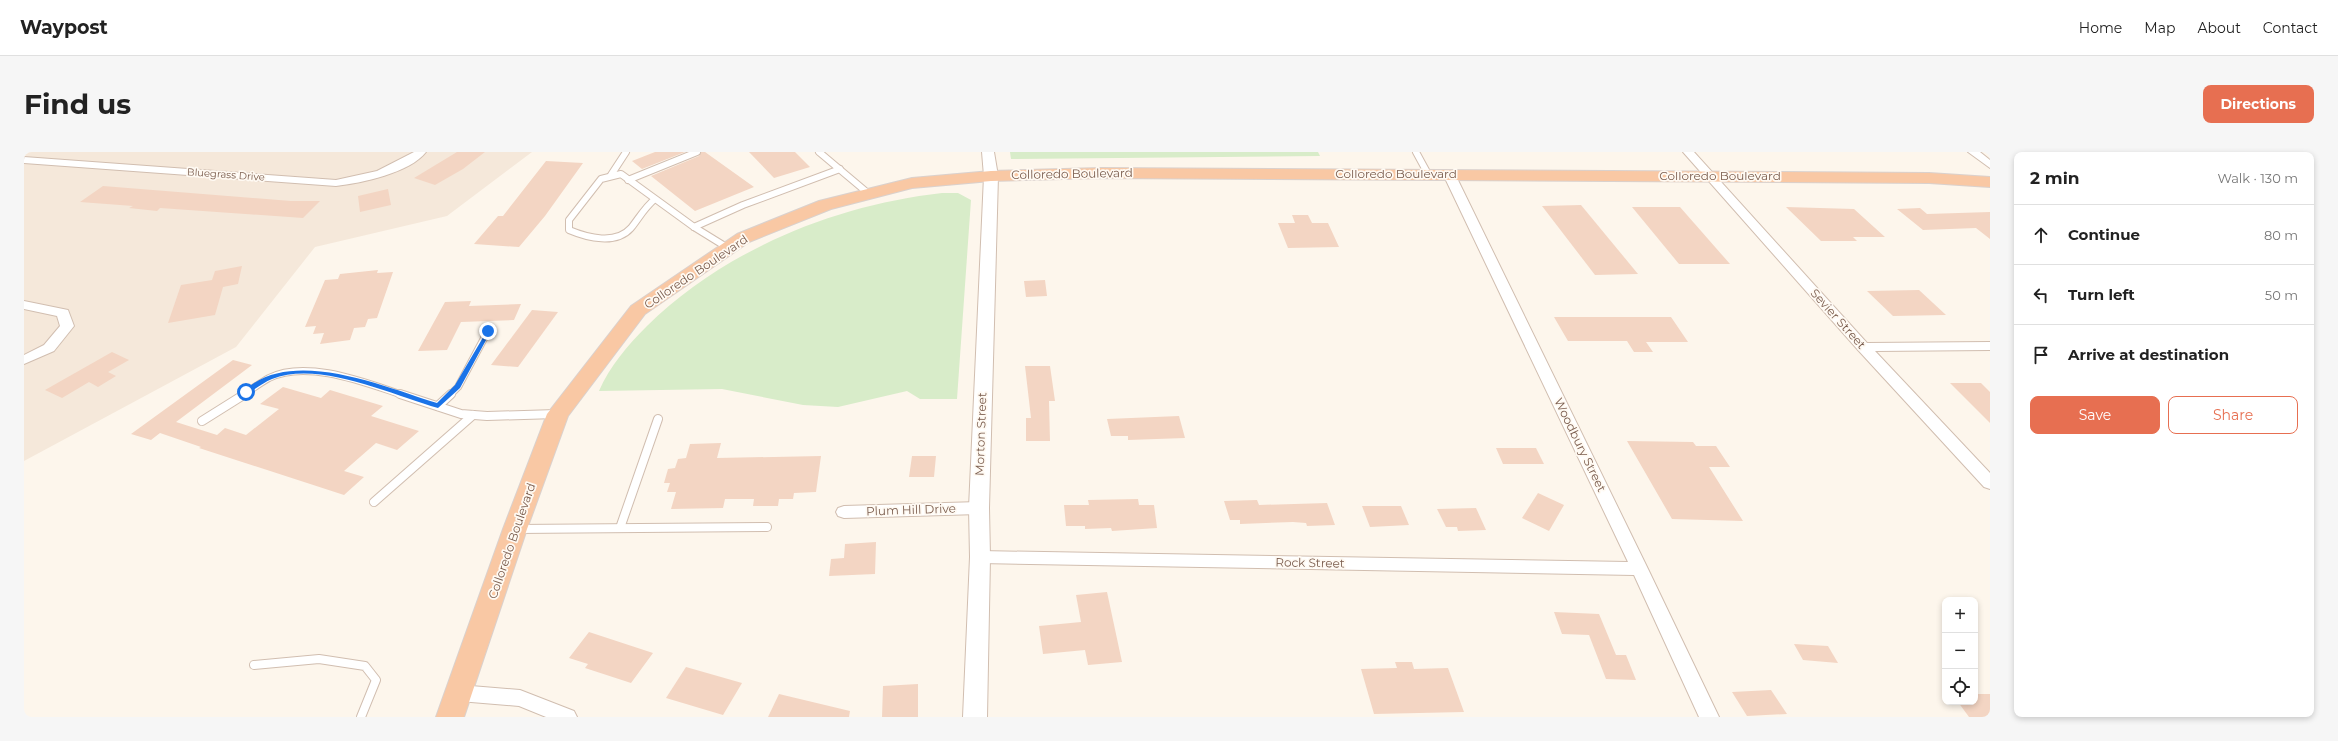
<!DOCTYPE html>
<html lang="en">
<head>
<meta charset="utf-8">
<style>
  :root { --surface:#fff; --page:#f6f6f6; --text:#222; --muted:#767676; --line:#e0e0e0; --accent:#e76f51 }
  body { margin:0; font-family:Montserrat,sans-serif; background:var(--page); color:var(--text) }
  .controls { position:absolute; right:12px; bottom:12px; display:grid; overflow:hidden; border-radius:8px; box-shadow:0 2px 6px #0003 }
  .controls button { width:36px; height:36px; display:grid; place-items:center; padding:0; border:0; border-bottom:1px solid var(--line); background:var(--surface); color:var(--text); font:20px sans-serif }
  .stop { position:absolute; width:12px; height:12px; margin:-9px; border:3px solid #1a73e8; border-radius:50%; background:#fff }
  .stop.end { background:#1a73e8; border-color:#fff; box-shadow:0 1px 4px #0008 }
  .list { margin:0; padding:0; list-style:none }
  h2 { display:flex; justify-content:space-between; align-items:center; height:52px; margin:0; padding:0 16px; font-size:17px }
  h2 small { font-size:13px; font-weight:400; color:var(--muted) }
  .list li { display:grid; grid-template-columns:26px 1fr auto; gap:12px; align-items:center; box-sizing:border-box; height:60px; padding:0 16px; border-top:1px solid var(--line) }
  .list b { display:block; font-size:15px; white-space:nowrap }
  .list em { font-size:13px; font-style:normal; color:var(--muted) }
  .actions { display:flex; gap:8px; padding:12px 16px }
  .actions a { flex:1; padding:9px 0; border:1px solid var(--accent); border-radius:8px; text-align:center; font-size:14px; color:var(--accent) }
  .actions .main { background:var(--accent); color:#fff }
  .icon { flex:none; width:22px; height:22px; fill:none; stroke:currentColor; stroke-width:2; stroke-linecap:round; stroke-linejoin:round }
  .map { position:relative; flex:none; width:1966px; height:565px; overflow:hidden; border-radius:8px }
  header { display:flex; align-items:center; gap:24px; box-sizing:border-box; height:56px; padding:0 20px; background:var(--surface); border-bottom:1px solid var(--line) }
  header strong { font-size:19px }
  nav { display:flex; gap:22px; margin-inline-start:auto; font-size:14px }
  .intro { display:flex; align-items:center; justify-content:space-between; box-sizing:border-box; height:96px; padding:0 24px }
  h1 { margin:0; font-size:28px }
  .button { padding:10px 18px; border-radius:8px; background:var(--accent); color:#fff; font-size:14px; font-weight:700 }
  main { display:flex; gap:24px; padding:0 24px }
  aside { flex:1; background:var(--surface); border-radius:8px; box-shadow:0 2px 6px #0003 }
  .map>svg:first-child { display:block }
</style>
</head>
<body>
<header>
<strong>Waypost</strong>
<nav><a>Home</a><a>Map</a><a>About</a><a>Contact</a></nav>
</header>
<div class="intro"><h1>Find us</h1><a class="button">Directions</a></div>
<main>
<div class="map">
<svg width="1966" height="565" viewBox="0 0 1966 565">
  <rect width="100%" height="100%" fill="#fdf6ec"/>
  <!-- residential -->
  <polygon fill="#f5e8da" points="0,0 508,0 423,64 291,95 212,195 0,309"/>
  <!-- green -->
  <g fill="#d8ecc9">
    <polygon points="986,0 1294,0 1296,4 987,7"/>
    <path d="M 918,41 L 934,41 L 947,48 L 933,247 L 896,247 L 883,239 L 814,255 L 779,253 L 698,237 L 575,239 C 586,214 603,194 623,174 C 700,98 811,53 918,41 Z"/>
  </g>
  <!-- building -->
  <g fill="#f3d5c3">
    <polygon points="433,0 461,0 439,17 411,33 390,26"/>
    <polygon points="631,0 661,0 618,17 608,9"/>
    <polygon points="677,0 681,0 730,35 671,59 627,24 675,4"/>
    <polygon points="725,0 771,0 786,15 750,26"/>
    <polygon points="522,9 559,11 521,64 495,95 450,92 474,64 479,64"/>
    <polygon points="79,34 267,49 296,49 279,66 136,56 133,59 105,56 109,54 56,50"/>
    <polygon points="364,37 367,53 336,60 334,44"/>
    <polygon points="1557,53 1614,122 1571,123 1518,54"/>
    <polygon points="1608,55 1656,55 1706,112 1655,112"/>
    <polygon points="1762,55 1830,57 1861,85 1829,85 1833,89 1797,89"/>
    <polygon points="1896,56 1903,62 1966,60 1966,87 1952,76 1899,78 1873,57"/>
    <polygon points="1268,63 1284,63 1288,71 1304,71 1315,95 1264,96 1254,71 1271,71"/>
    <polygon points="218,114 214,132 199,135 191,163 144,171 157,133 188,128 191,119"/>
    <polygon points="354,118 353,121 369,120 353,166 344,167 341,175 330,176 326,188 296,192 300,181 289,182 292,174 281,175 301,128 314,127 316,122"/>
    <polygon points="1021,128 1023,144 1002,145 1000,129"/>
    <polygon points="1895,138 1922,163 1869,164 1843,139"/>
    <polygon points="447,149 445,154 497,152 490,168 437,170 423,198 394,199 421,150"/>
    <polygon points="508,158 534,160 494,215 467,213"/>
    <polygon points="1530,165 1647,165 1664,190 1622,190 1629,200 1610,200 1603,189 1544,189"/>
    <polygon points="88,200 105,208 84,220 92,224 74,235 65,230 38,246 21,238"/>
    <polygon points="209,208 228,213 152,270 193,283 201,276 222,283 255,257 236,252 259,235 297,246 306,238 359,254 347,264 395,279 373,298 352,291 320,319 340,325 320,343 175,296 177,295 136,281 127,288 107,282"/>
    <polygon points="1001,214 1026,214 1031,249 1025,249 1026,289 1002,289 1002,266 1007,266"/>
    <polygon points="1926,231 1957,231 1966,240 1966,271"/>
    <polygon points="1155,264 1161,286 1104,288 1104,284 1087,284 1083,267"/>
    <polygon points="1603,289 1669,290 1672,294 1692,294 1706,315 1685,315 1719,369 1648,367"/>
    <polygon points="697,291 693,306 797,304 792,340 770,341 769,347 755,347 754,354 729,354 730,347 701,347 699,356 647,357 652,340 643,340 646,331 640,331 644,317 651,316 654,307 662,306 666,292"/>
    <polygon points="1472,296 1512,296 1520,312 1479,312"/>
    <polygon points="888,304 912,304 910,325 885,325"/>
    <polygon points="1514,341 1540,353 1525,379 1498,366"/>
    <polygon points="1114,347 1115,353 1130,353 1133,376 1088,379 1087,376 1061,377 1061,374 1042,374 1040,353 1065,353 1064,348"/>
    <polygon points="1233,348 1235,353 1303,351 1311,373 1283,374 1282,371 1269,370 1216,372 1216,368 1206,368 1200,349"/>
    <polygon points="1338,354 1377,354 1385,373 1346,375"/>
    <polygon points="1452,356 1462,378 1434,379 1433,375 1422,375 1413,357"/>
    <polygon points="852,390 851,422 805,424 807,407 820,406 821,392"/>
    <polygon points="1083,440 1098,510 1064,513 1061,498 1019,502 1015,474 1057,470 1052,443"/>
    <polygon points="1530,460 1575,462 1592,503 1602,503 1612,528 1582,527 1565,483 1538,482"/>
    <polygon points="565,480 629,501 607,531 561,516 564,512 545,506"/>
    <polygon points="1770,492 1804,494 1814,511 1779,508"/>
    <polygon points="1371,510 1388,510 1390,517 1424,516 1440,560 1350,562 1337,517 1373,516"/>
    <polygon points="662,515 718,531 699,563 642,546"/>
    <polygon points="894,532 894,565 858,565 859,534"/>
    <polygon points="1747,538 1763,562 1723,564 1708,540"/>
    <polygon points="755,542 826,559 825,565 744,565"/>
    <polygon points="1951,542 1966,542 1966,565 1945,565 1934,550 1951,550"/>
  </g>
  <g fill="none" stroke-linecap="round" stroke-linejoin="round">
    <defs>
      <g id="service-far1">
        <polyline points="795,0 845,42"/>
        <polyline points="1392,0 1404,22"/>
        <polyline points="587,23 602,0"/>
        <polyline points="604,28 673,0"/>
        <path d="M 631,47 C 621,55 615,66 607,76 C 592,93 564,86 545,78 L 545,68 L 577,27 L 597,22 L 670,75 L 704,96"/>
        <polyline points="670,75 719,53 816,17"/>
        <path d="M 219,243 C 228,237 236,231 245,226 C 283,207 342,231 379,243"/>
        <polyline points="426,243 434,235 464,179"/>
      </g>
      <g id="service">
        <polyline points="376,242 437,262 463,264 532,262"/>
        <polyline points="414,254 427,242"/>
        <polyline points="178,269 221,242"/>
        <polyline points="350,350 449,263"/>
        <polyline points="596,376 634,267"/>
        <polyline points="493,377 743,375"/>
        <polyline points="230,513 295,507 341,514 352,528 337,565"/>
      </g>
      <g id="minor">
        <path d="M 390,0 L 402,0 C 386,21 337,31 312,34 L 0,11 L 0,5 L 312,28 L 353,19 Z"/>
        <polygon points="1659,0 1670,0 1843,191 1966,190 1966,198 1851,199 1966,321 1966,337 1960,335 1834,198"/>
        <polygon points="1944,0 1956,0 1966,8 1966,16"/>
        <polygon points="1425,19 1431,22 1624,417 1695,565 1675,565 1610,423 956,411 950,410 948,405 950,400 956,399 1604,410 1419,22"/>
        <polygon points="0,149 44,158 50,174 30,199 0,212 0,203 20,193 36,174 33,164 0,157"/>
        <polygon points="955,350 961,352 963,356 961,360 955,362 820,366 814,364 812,360 814,356 820,354"/>
        <polygon points="435,533 496,538 550,559 553,565 522,565 495,554 435,549 428,547 426,541 428,535"/>
      </g>
      <polygon id="tertiary" points="958,0 970,0 974,24 965,356 966,405 963,565 939,565 946,405 945,356 960,24"/>
      <polygon id="trunk" points="1077,16 1905,21 1966,25 1966,35 1905,31 1077,26 967,29 888,36 807,57 725,90 621,162 544,264 503,377 440,565 412,565 479,377 523,262 607,154 713,82 795,49 888,26 967,19"/>
    </defs>
    <!-- service-far1 casing -->
    <use href="#service-far1" stroke="#d1beb0" stroke-width="8"/>
    <!-- service casing -->
    <use href="#service" stroke="#d1beb0" stroke-width="10"/>
    <!-- minor casing -->
    <use href="#minor" stroke="#d1beb0" stroke-width="2"/>
    <!-- tertiary casing -->
    <use href="#tertiary" stroke="#d1beb0" stroke-width="2"/>
    <!-- trunk casing -->
    <use href="#trunk" stroke="#dad1cd" stroke-width="2"/>
    <!-- service-far1 -->
    <use href="#service-far1" stroke="#fff" stroke-width="6"/>
    <!-- service -->
    <use href="#service" stroke="#fff" stroke-width="8"/>
    <!-- minor -->
    <use href="#minor" fill="#fff" fill-rule="evenodd"/>
    <!-- tertiary -->
    <use href="#tertiary" fill="#fff" fill-rule="evenodd"/>
    <!-- trunk -->
    <use href="#trunk" fill="#f9c8a4" fill-rule="evenodd"/>
  </g>
  <!-- route -->
  <path fill="#1a73e8" d="M 464,177 L 467,179 L 436,236 L 414,256 C 368,243 295,208 248,227 C 240,230 232,237 224,241 L 219,240 C 265,193 361,235 413,251 L 431,233 Z"/>
  <g text-anchor="middle" stroke-width="3.5" stroke-linejoin="round" paint-order="stroke">
    <!-- far-street labels -->
    <g font-size="10" fill="#7a5c4d" stroke="#fffaf3">
      <text transform="translate(202 22) rotate(4)" y="4">Bluegrass Drive</text>
    </g>
    <!-- street labels -->
    <g font-size="12" fill="#7a5c4d" stroke="#fffaf3">
      <text transform="translate(1048 22) rotate(-1)" y="4">Colloredo Boulevard</text>
      <text x="1372" y="26">Colloredo Boulevard</text>
      <text x="1696" y="28">Colloredo Boulevard</text>
      <text transform="translate(672 120) rotate(-34)" y="4">Colloredo Boulevard</text>
      <text transform="translate(1814 167) rotate(48)" y="4">Sevier Street</text>
      <text transform="translate(957 282) rotate(-88)" y="4">Morton Street</text>
      <text transform="translate(1556 293) rotate(64)" y="4">Woodbury Street</text>
      <text transform="translate(887 358) rotate(-2)" y="4">Plum Hill Drive</text>
      <text transform="translate(488 389) rotate(-71)" y="4">Colloredo Boulevard</text>
      <text transform="translate(1286 411) rotate(1)" y="4">Rock Street</text>
    </g>
  </g>
</svg>
<div class="controls">
<button>+</button>
<button>−</button>
<button><svg class="icon" aria-label="locate" viewBox="0 0 24 24"><circle cx="12" cy="12" r="6"/><path d="M12 2v4M12 18v4M2 12h4M18 12h4"/></svg></button>
</div>
<div class="stop" style="left:222px;top:240px"></div>
<div class="stop end" style="left:464px;top:179px"></div>
</div>
<aside>
<h2>2 min<small>Walk · 130 m</small></h2>
<ul class="list">
<li><svg class="icon" aria-label="ahead" viewBox="0 0 24 24"><path d="M12 20V5M6 11l6-6 6 6"/></svg><div><b>Continue</b></div><em>80 m</em></li>
<li><svg class="icon" aria-label="left" viewBox="0 0 24 24"><path d="M17 20v-9H6M10 6l-5 5 5 5"/></svg><div><b>Turn left</b></div><em>50 m</em></li>
<li><svg class="icon" aria-label="arrive" viewBox="0 0 24 24"><path d="M6 21V4h12l-3 4 3 4H6"/></svg><div><b>Arrive at destination</b></div></li>
</ul>
<div class="actions"><a class="main">Save</a><a>Share</a></div>
</aside>
</main>
</body>
</html>
